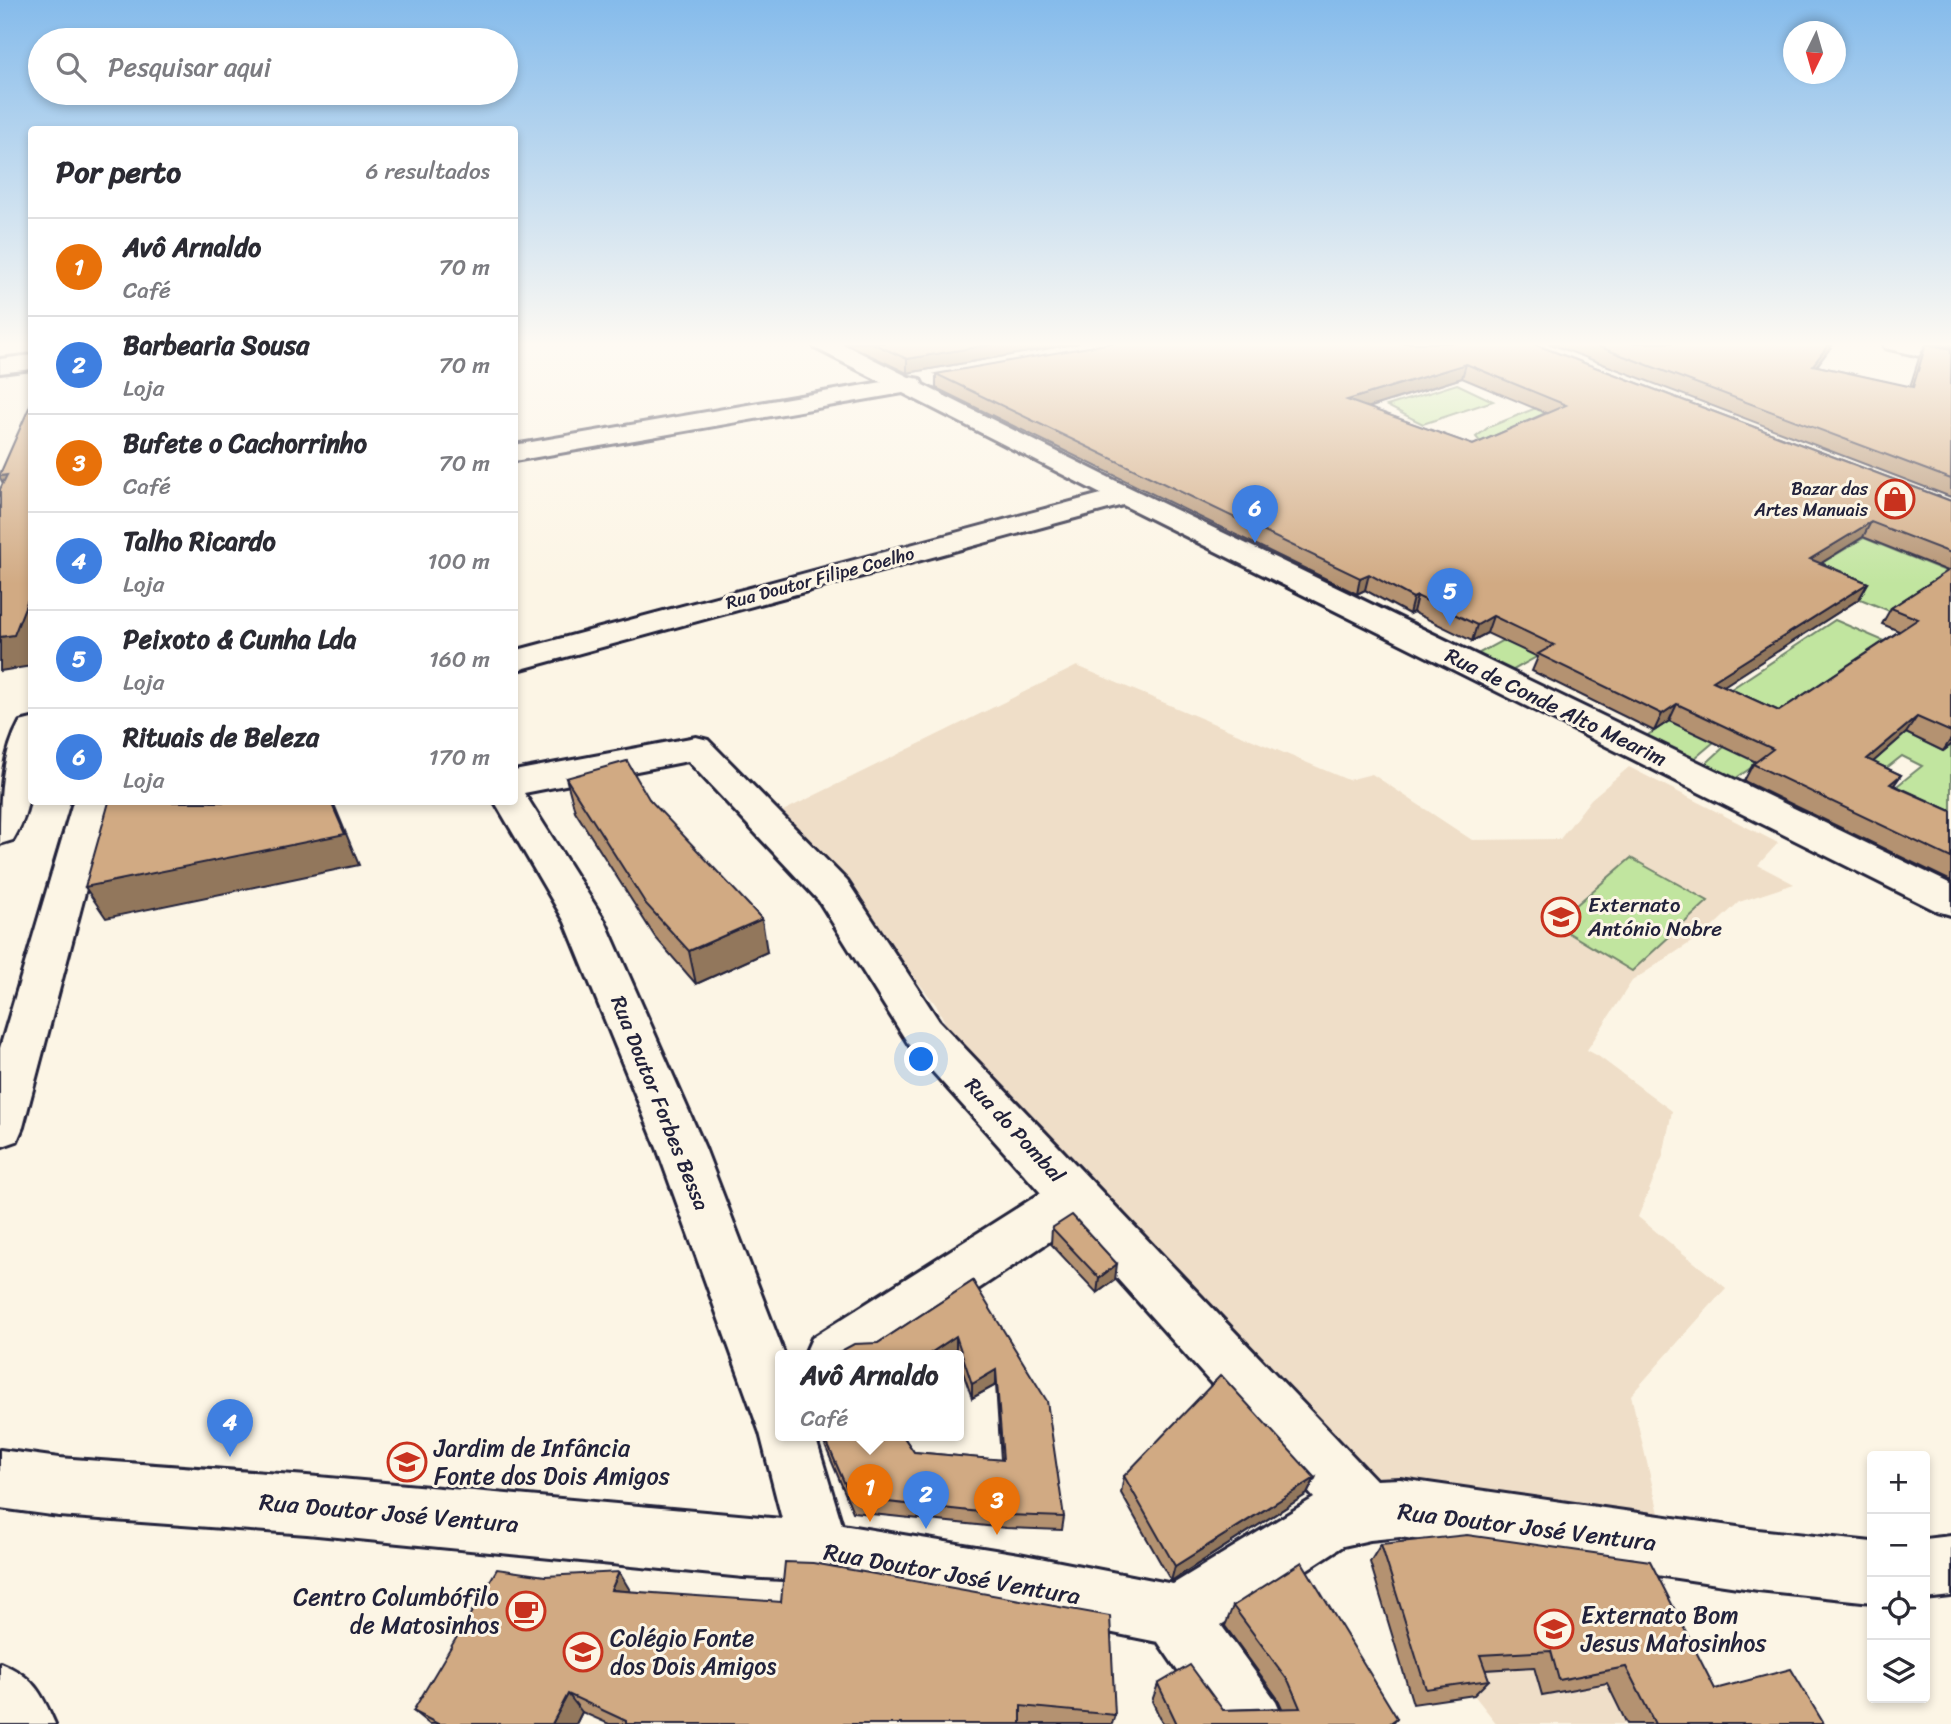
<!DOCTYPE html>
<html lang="pt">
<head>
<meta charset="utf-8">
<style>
  :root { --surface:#fff; --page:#f7f7f7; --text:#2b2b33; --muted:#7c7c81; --line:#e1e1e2; --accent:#c8321e }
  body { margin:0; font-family:Sriracha,sans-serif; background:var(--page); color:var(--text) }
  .controls { position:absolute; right:21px; bottom:21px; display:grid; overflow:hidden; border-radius:7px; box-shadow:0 4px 10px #0003 }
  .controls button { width:63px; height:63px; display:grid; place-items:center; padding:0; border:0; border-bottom:2px solid var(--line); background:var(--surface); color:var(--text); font:35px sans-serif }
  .compass { position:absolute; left:1783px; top:21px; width:63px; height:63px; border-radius:50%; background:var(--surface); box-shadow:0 4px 10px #0003; rotate:185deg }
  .you { position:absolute; left:922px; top:1060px; width:24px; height:24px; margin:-18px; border:5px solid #fff; border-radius:50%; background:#1a73e8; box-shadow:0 0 0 10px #1a73e833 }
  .badge { display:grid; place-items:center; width:46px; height:46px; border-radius:50%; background:var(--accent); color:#fff; font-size:23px; font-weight:700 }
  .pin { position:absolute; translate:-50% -58px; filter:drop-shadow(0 2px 4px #0008) }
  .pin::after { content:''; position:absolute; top:37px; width:24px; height:21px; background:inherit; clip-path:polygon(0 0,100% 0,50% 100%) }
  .popup { position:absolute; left:775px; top:1350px; width:189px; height:91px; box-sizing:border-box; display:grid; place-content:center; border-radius:7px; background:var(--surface); filter:drop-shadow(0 2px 5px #0005); font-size:23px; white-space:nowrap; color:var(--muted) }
  .popup b { font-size:26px; color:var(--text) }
  .popup::after { content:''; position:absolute; left:50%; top:100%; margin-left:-14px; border:14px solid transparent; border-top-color:var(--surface) }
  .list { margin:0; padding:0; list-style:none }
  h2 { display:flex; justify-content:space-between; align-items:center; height:91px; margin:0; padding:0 28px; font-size:30px }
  h2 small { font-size:23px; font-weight:400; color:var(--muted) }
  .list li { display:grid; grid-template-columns:46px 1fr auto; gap:21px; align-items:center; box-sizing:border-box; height:98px; padding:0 28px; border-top:2px solid var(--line) }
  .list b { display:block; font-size:26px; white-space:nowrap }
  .list p { margin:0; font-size:23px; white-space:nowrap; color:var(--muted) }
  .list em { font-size:23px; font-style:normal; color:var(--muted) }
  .icon { flex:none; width:38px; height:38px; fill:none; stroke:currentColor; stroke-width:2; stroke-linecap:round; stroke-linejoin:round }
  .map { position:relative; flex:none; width:1951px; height:1724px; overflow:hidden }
  .search { position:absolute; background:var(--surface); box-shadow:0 4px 10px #0003; left:28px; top:28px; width:490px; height:77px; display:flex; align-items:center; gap:18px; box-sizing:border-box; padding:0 24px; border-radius:38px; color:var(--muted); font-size:26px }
  .panel { position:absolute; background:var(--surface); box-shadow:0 4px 10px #0003; left:28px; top:126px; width:490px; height:679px; border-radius:7px }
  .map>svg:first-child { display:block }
</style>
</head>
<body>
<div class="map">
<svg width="1951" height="1724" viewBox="0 0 1951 1724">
  <rect width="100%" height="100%" fill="#fcf5e5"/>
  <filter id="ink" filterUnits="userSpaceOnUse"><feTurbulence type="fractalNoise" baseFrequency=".0143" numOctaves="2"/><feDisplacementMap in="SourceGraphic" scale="14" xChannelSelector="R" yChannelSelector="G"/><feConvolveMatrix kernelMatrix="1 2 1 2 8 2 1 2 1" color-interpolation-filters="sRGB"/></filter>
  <g filter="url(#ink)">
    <!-- built -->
    <g fill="#efdec8">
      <polygon points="1077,666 1348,780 1372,774 1472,840 1560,839 1591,799 1629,767 1778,843 1758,865 1794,884 1739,902 1708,931 1632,981 1587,1050 1598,1056 1672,1111 1663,1156 1638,1217 1726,1288 1631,1395 1661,1522 1364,1490 960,1052 936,1005 783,811"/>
      <polygon points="1428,1556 1693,1704 1812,1724 1497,1724 1474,1695"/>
    </g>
    <!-- green -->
    <g fill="#c1e59f" stroke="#72846d" stroke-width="2">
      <polygon points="1457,384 1493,401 1423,424 1387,406"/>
      <polygon points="1536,408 1563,408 1482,444 1476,437 1489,427"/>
      <polygon points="1864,538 1948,572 1897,614 1802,575"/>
      <polygon points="1835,620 1893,645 1786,717 1728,691"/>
      <polygon points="1503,640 1538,656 1506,674 1472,657"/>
      <polygon points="1696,704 1714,742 1689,763 1640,740"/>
      <polygon points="1906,733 1943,751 1951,744 1951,834 1905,812 1871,852 1835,835 1922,766 1902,756 1884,770 1771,754 1729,783 1700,769 1724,747"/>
      <polygon points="1631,858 1708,901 1632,971 1554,924"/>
    </g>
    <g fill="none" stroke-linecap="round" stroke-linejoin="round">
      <defs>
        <g id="minor">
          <polygon points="812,343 841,343 909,377 920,379 923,385 1110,478 1951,884 1951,915 1937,911 1123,505 514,671 514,651 1101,494 903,393 514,461 514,445 882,382 815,348"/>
          <polygon points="1882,343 1924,343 1951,349 1951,363 1885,348"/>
          <path d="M 696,737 L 708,740 L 847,881 L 939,1021 L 1376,1480 L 1400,1479 L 1758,1530 L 1872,1542 L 1872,1602 L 1758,1590 L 1400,1537 L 1370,1540 L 1343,1546 L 1221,1625 L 1276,1701 L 1286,1724 L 1214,1724 L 1158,1642 L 1019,1614 L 819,1581 L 743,1577 L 307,1534 L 59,1516 L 0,1508 L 0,1450 L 59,1458 L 307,1476 L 782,1519 L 760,1433 L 657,1148 L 565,922 L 495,802 L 514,802 L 514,771 ZM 688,761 L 819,901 L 909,1045 L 1041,1193 L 812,1338 L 804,1356 L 878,1356 L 1071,1227 L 1314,1498 L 1173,1584 L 1019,1554 L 842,1525 L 815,1436 L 781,1436 L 781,1356 L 785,1356 L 705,1148 L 605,921 L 524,793 Z"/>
          <polygon points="1951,1536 1951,1596 1925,1599 1925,1539"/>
        </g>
        <g id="secondary">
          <polygon points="32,355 32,369 0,373 0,359"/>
          <path d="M 32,719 C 32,760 36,804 13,840 L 0,844 C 0,803 0,758 20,722 Z"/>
          <polygon points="73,802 109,802 23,1127 17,1141 0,1147 0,1048"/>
          <path d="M 0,1663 C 33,1676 41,1692 55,1724 L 0,1724 Z"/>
        </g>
      </defs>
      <!-- minor casing -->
      <use href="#minor" stroke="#22223b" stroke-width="6"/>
      <!-- secondary casing -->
      <use href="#secondary" stroke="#22223b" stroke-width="6"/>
      <!-- minor -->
      <use href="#minor" fill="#fcf5e5" fill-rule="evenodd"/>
      <!-- secondary -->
      <use href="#secondary" fill="#fcf5e5" fill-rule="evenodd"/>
    </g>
    <!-- wall -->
    <g fill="#b49271" stroke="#22223b" stroke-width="2" fill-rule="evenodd">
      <polygon points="844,343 1079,343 907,373"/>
      <path d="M 1531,343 L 1951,501 L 1951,745 L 1943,751 L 1906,733 L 1873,762 L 1901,775 L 1894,785 L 1951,811 L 1951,881 L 1744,781 L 1753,764 L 1756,762 L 1669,721 L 1654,731 L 1532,671 L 1538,657 L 1487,633 L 1472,641 L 1413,612 L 1409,614 L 1365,590 L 1357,594 L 936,388 L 936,374 ZM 1462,378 L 1546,413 L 1473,445 L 1368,408 ZM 1863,537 L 1948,571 L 1891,608 L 1882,624 L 1899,631 L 1779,711 L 1723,686 L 1859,599 L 1868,583 L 1821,563 Z"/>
      <polygon points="1548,343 1834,343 1817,366 1910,387 1919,358 1926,344 1951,349 1951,497"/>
      <polygon points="1930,343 1951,343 1951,347"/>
      <polygon points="566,778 649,799 767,952 696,984 655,937 575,811"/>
      <polygon points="1052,1228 1115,1280 1097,1293 1051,1244"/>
      <polygon points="973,1281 1064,1517 1062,1530 1006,1528 853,1512 821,1436 903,1436 914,1452 1001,1460 996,1385 972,1398 959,1361 959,1356 957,1356 956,1351 878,1343"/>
      <polygon points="1124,1476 1315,1478 1307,1494 1171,1581 1121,1493"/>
      <polygon points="1381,1544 1715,1689 1824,1724 1627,1724 1607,1683 1542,1695 1534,1667 1485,1670 1489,1680 1474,1695 1413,1704 1370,1562"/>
      <polygon points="631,1592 1115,1715 1112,1724 609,1724 582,1712 576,1724 429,1724 413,1711"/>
      <polygon points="1233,1606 1397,1718 1392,1724 1163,1724 1152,1701 1158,1684 1223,1710 1282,1708 1278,1699 1225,1626"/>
    </g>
    <!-- shaded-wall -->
    <g fill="#92775c" stroke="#22223b" stroke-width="2">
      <polygon points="1000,343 1079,343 907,373 907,359"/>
      <polygon points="1830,343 1834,343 1806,379 1813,365"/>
      <polygon points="1466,364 1462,378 1344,415 1347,400"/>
      <polygon points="7,475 15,505 0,478 0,476"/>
      <polygon points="1871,522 1863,537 1802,575 1810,559"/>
      <polygon points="1369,574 1365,590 1357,594 1360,578"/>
      <polygon points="1868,583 1859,599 1705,698 1713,681"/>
      <polygon points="32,589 32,666 0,671 0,637"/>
      <polygon points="1417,596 1413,612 1409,614 1413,598"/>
      <polygon points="1493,616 1487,633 1472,641 1477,625"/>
      <polygon points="1677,704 1669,721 1654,731 1662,714"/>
      <polygon points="1917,717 1906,733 1857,776 1867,759"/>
      <polygon points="1951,739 1951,745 1943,751"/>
      <polygon points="1901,775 1889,792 1890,784"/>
      <polygon points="331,802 333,802 359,865 106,918 85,887"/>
      <polygon points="762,919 767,952 696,984 689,951"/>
      <polygon points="1117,1264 1115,1280 1097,1293 1099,1278"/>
      <polygon points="956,1336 956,1351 949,1356 926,1356"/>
      <polygon points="996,1370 996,1385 972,1398 972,1384"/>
      <polygon points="1315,1478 1307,1494 1171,1581 1175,1566"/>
      <polygon points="619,1572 631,1592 611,1590"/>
      <polygon points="568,1694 582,1712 576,1724 552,1724"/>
    </g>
    <!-- building -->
    <g fill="#d1aa83" stroke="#22223b" stroke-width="2" fill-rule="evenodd">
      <polygon points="872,343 1000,343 907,359"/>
      <path d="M 1111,343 L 1531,343 L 1951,501 L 1951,553 L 1871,522 L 1810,559 L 1868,583 L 1713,681 L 1779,711 L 1918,619 L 1891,608 L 1951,569 L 1951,732 L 1917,717 L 1867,759 L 1901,775 L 1890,784 L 1951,811 L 1951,858 L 1753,764 L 1773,749 L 1677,704 L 1662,714 L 1538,654 L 1554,645 L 1493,616 L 1477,625 L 1417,596 L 1413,598 L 1369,574 L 1360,578 L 936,374 ZM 1466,364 L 1566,405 L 1473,445 L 1347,400 Z"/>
      <polygon points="1589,343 1830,343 1813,365 1913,387 1926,344 1951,349 1951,479"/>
      <polygon points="32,401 32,589 14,635 0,637 0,489 7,475 0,476 0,474"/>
      <polygon points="627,761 649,799 762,919 689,951 646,904 566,778"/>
      <polygon points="109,802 331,802 345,834 85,887"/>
      <polygon points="1072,1215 1117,1264 1099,1278 1052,1228"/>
      <polygon points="973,1281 1047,1401 1064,1517 1007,1515 851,1498 824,1436 903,1436 914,1452 1003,1460 996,1370 972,1384 956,1336 926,1356 832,1356 854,1344 878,1343"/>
      <polygon points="1221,1375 1315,1478 1175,1566 1124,1476"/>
      <polygon points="1467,1535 1650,1561 1715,1689 1791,1669 1824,1724 1655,1724 1626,1667 1559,1680 1551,1651 1480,1655 1489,1680 1426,1689 1381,1544"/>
      <polygon points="785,1562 813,1563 1110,1616 1115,1715 1021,1706 1021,1724 626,1724 626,1721 568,1694 552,1724 438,1724 413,1711 497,1569 545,1576 619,1572 611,1590 781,1602"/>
      <polygon points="1302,1562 1397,1718 1389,1724 1177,1724 1158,1684 1190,1665 1223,1710 1300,1708 1289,1682 1233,1606"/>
    </g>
  </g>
  <!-- sky -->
  <linearGradient id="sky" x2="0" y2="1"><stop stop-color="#85bbeb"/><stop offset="0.59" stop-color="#fefaf3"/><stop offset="1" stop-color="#fefaf3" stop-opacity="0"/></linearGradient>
  <rect width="1951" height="584" fill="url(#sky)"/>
  <!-- icons -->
  <defs>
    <symbol id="shop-ring" viewBox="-11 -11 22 22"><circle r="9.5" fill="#fcf5e5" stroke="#c8321e" stroke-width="1.5"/><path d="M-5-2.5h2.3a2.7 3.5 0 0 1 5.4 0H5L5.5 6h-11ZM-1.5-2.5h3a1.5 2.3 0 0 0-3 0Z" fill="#c8321e"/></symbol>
    <symbol id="school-ring" viewBox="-11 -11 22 22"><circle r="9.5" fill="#fcf5e5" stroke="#c8321e" stroke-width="1.5"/><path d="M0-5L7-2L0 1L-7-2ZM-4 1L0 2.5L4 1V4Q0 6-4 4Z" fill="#c8321e"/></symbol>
    <symbol id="cafe-ring" viewBox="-11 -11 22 22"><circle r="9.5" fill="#fcf5e5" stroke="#c8321e" stroke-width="1.5"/><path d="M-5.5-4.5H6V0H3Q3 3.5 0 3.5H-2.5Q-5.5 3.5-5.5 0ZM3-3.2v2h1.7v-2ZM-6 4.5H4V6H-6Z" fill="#c8321e"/></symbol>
  </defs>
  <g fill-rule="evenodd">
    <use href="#shop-ring" x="1873" y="477" width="44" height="44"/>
    <use href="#school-ring" x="1539" y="895" width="44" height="44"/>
    <use href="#school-ring" x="385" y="1440" width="44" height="44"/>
    <use href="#cafe-ring" x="504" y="1589" width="44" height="44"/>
    <use href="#school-ring" x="1532" y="1607" width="44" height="44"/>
    <use href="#school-ring" x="561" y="1630" width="44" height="44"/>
  </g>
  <g text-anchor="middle" stroke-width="6" stroke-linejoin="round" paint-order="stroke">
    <!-- far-poi labels -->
    <g font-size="18" fill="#22223b" stroke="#fcf5e5" text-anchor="end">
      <text x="1868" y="495">Bazar das<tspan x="1868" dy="21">Artes Manuais</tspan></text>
    </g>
    <!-- far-street labels -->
    <g font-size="18" fill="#22223b" stroke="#fcf5e5">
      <text transform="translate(820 578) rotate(-15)" y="6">Rua Doutor Filipe Coelho</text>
    </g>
    <!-- street labels -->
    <g font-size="21" fill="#22223b" stroke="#fcf5e5">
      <text transform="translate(1556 707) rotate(26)" y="7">Rua de Conde Alto Mearim</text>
      <text transform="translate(660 1103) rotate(68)" y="7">Rua Doutor Forbes Bessa</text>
      <text transform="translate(1015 1130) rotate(47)" y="7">Rua do Pombal</text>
    </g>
    <!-- poi labels -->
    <g font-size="21" fill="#22223b" stroke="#fcf5e5" text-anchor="start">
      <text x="1588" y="912">Externato<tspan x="1588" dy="24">António Nobre</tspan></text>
    </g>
    <!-- near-poi labels -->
    <g font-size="24" fill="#22223b" stroke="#fcf5e5" text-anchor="start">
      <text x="434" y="1456">Jardim de Infância<tspan x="434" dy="28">Fonte dos Dois Amigos</tspan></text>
      <text x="499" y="1605" text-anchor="end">Centro Columbófilo<tspan x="499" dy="28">de Matosinhos</tspan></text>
      <text x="1581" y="1623">Externato Bom<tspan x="1581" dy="28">Jesus Matosinhos</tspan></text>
      <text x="610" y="1646">Colégio Fonte<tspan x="610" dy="28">dos Dois Amigos</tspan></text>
    </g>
    <!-- near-street labels -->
    <g font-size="24" fill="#22223b" stroke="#fcf5e5">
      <text transform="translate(389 1513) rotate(5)" y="8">Rua Doutor José Ventura</text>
      <text transform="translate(1527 1527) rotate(7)" y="8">Rua Doutor José Ventura</text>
      <text transform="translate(952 1574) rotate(10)" y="8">Rua Doutor José Ventura</text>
    </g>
  </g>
</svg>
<div class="controls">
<button>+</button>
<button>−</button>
<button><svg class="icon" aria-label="locate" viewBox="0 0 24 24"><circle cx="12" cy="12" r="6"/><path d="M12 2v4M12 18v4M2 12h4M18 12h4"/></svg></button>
<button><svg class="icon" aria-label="layers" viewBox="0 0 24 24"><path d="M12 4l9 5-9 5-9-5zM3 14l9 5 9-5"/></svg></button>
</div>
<svg class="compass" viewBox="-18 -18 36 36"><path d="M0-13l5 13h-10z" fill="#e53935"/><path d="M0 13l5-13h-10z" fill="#7c7c81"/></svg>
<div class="you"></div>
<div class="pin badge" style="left:870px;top:1522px;background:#e8710a">1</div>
<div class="popup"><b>Avô Arnaldo</b>Café</div>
<div class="pin badge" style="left:926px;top:1529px;background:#3f7fe0">2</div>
<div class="pin badge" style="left:997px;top:1535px;background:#e8710a">3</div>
<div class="pin badge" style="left:230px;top:1457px;background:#3f7fe0">4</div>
<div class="pin badge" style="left:1450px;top:626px;background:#3f7fe0">5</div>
<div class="pin badge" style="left:1255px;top:543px;background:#3f7fe0">6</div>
<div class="search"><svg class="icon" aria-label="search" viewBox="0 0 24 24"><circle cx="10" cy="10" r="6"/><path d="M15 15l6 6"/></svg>Pesquisar aqui</div>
<section class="panel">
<h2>Por perto<small>6 resultados</small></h2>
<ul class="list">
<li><span class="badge" style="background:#e8710a">1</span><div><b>Avô Arnaldo</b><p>Café</p></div><em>70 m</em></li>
<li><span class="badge" style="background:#3f7fe0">2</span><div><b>Barbearia Sousa</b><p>Loja</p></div><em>70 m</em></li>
<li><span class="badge" style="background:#e8710a">3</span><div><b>Bufete o Cachorrinho</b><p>Café</p></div><em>70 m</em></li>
<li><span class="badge" style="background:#3f7fe0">4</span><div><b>Talho Ricardo</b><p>Loja</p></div><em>100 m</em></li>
<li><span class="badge" style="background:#3f7fe0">5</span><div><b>Peixoto &amp; Cunha Lda</b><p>Loja</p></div><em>160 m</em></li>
<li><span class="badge" style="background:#3f7fe0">6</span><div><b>Rituais de Beleza</b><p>Loja</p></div><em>170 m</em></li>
</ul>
</section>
</div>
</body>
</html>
